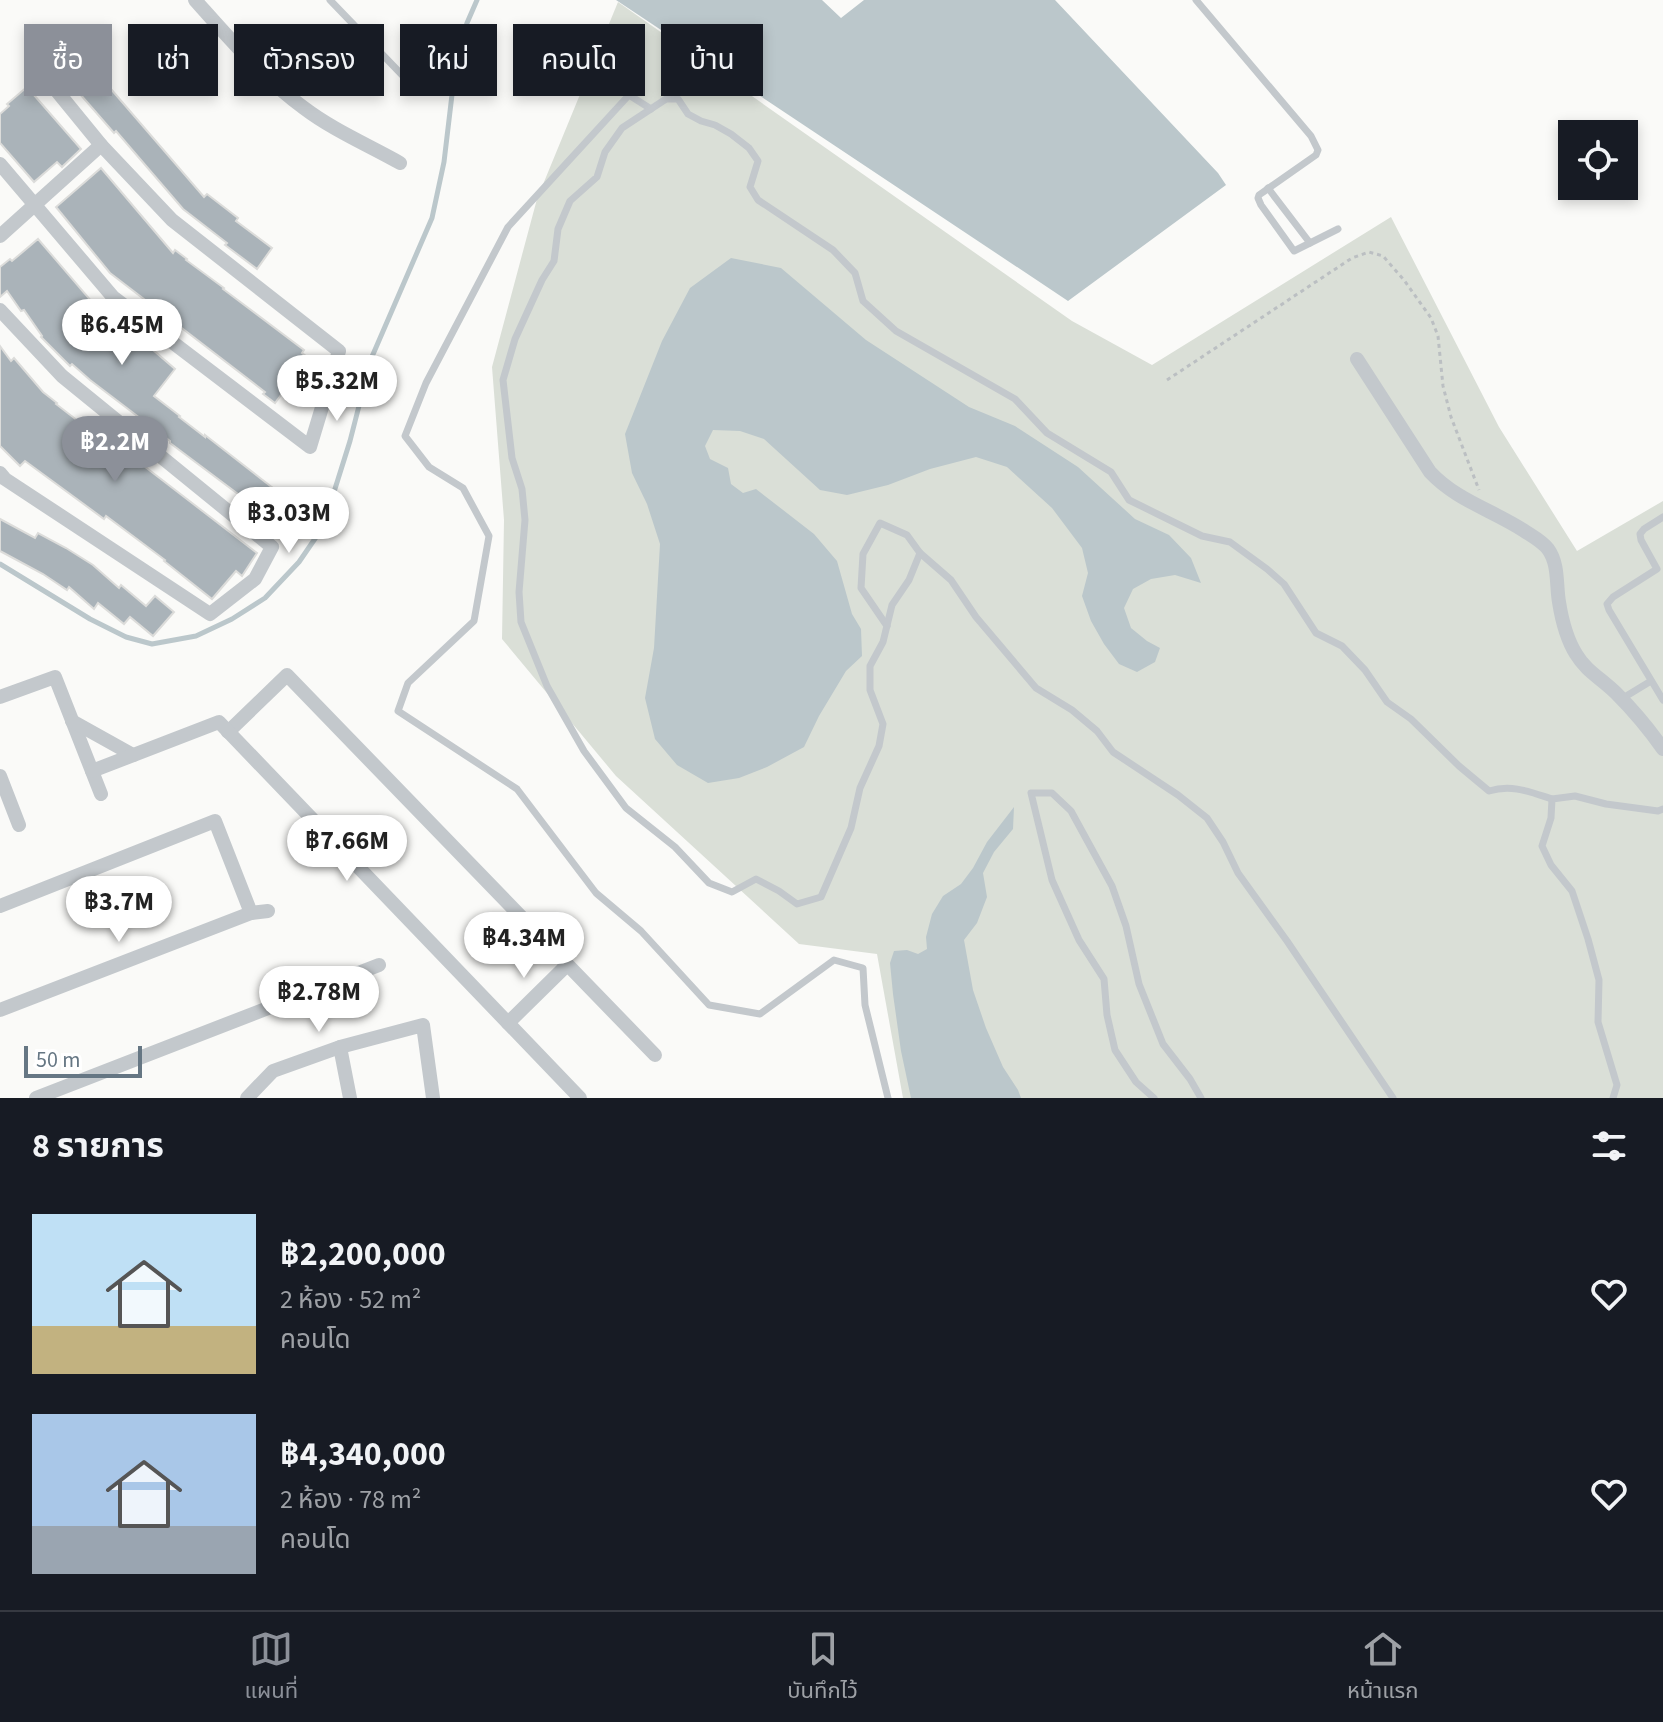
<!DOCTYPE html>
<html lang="th">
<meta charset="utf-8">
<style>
:root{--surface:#171b24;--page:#242831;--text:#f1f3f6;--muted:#9ea1a6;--line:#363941;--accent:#8c9099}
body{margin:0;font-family:"Source Sans 3","Noto Sans Thai",sans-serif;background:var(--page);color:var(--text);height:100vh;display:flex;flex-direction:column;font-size:30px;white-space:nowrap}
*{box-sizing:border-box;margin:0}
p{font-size:26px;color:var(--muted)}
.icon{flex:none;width:44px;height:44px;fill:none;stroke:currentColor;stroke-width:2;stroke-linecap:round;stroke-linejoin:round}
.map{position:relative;height:1098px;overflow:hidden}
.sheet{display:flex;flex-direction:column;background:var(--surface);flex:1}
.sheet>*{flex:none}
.banner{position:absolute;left:24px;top:24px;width:800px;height:72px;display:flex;gap:16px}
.fabs{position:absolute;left:1558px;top:120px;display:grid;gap:16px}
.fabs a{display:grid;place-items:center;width:80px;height:80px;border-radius:0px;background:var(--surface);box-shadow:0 4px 12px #0003;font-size:40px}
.scale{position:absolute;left:24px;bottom:20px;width:118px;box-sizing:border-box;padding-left:8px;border:4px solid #657683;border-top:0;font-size:22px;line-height:28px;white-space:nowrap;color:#657683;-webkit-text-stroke:6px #fff;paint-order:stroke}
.price{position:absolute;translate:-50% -68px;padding:0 18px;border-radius:28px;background:#fff;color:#222;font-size:26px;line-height:52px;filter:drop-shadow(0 2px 4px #0008)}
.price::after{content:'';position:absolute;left:50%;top:48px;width:24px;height:18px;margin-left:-12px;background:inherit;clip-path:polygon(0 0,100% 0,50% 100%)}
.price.on{background:var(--accent);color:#fff}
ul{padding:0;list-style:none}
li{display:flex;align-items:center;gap:24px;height:200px;padding:0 32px}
li span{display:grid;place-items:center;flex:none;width:224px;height:160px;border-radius:0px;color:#555}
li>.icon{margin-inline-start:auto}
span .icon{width:96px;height:96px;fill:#fffc;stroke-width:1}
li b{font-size:34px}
h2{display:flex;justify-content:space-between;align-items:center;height:96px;padding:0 32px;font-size:34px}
.pill{padding:0 28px;border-radius:0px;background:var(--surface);box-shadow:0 4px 12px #0003;font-size:28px;line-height:72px}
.pill.on{background:var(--accent);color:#fff}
.dock{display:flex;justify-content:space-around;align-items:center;height:112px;border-top:2px solid var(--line);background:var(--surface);font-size:22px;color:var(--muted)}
.dock a{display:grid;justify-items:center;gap:4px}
.dock .on{color:var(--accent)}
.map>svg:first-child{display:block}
.green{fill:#dadfd7}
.water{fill:#bbc7cb}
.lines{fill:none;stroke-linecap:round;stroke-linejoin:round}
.stream{stroke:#bbc7cb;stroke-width:5}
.building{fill:#aab3b9;stroke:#dcdcda;stroke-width:2}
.path{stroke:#bbbfc2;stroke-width:3;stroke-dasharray:4 4;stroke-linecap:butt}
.service{stroke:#c3c8cc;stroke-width:7}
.minor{stroke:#c3c8cc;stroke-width:14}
</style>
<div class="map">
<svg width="1663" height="1098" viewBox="0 0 1663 1098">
<rect width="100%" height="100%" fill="#fafaf8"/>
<polygon class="green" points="618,2 1072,321 1152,365 1391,217 1499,427 1577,551 1663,501 1663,1098 903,1098 877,954 799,944 616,776 502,639 504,520 492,367 537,199"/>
<g class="water">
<polygon points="616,0 822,0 841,18 864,0 1055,0 1218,173 1226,185 1068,301"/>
<polygon points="731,258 781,268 866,340 969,407 1015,426 1078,467 1135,519 1169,535 1191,558 1201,583 1175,575 1151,579 1133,589 1124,608 1131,628 1147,641 1160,648 1155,662 1137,672 1119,664 1104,644 1091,621 1082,596 1088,573 1082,548 1052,508 1007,467 976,457 930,469 888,485 847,495 820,490 764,439 740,431 713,430 705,446 710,459 728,468 731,484 743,493 756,489 814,534 837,561 852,614 861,629 862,656 846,671 819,716 804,747 767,767 739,778 708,783 677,765 655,739 645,698 654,648 660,544 647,504 632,473 625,434 662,341 690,288"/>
<polygon points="1014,807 1013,829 994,852 983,873 987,897 977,923 964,940 973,990 986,1028 1003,1067 1018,1090 1021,1098 911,1098 901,1051 893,994 890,963 894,951 907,950 918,954 927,949 926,937 932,914 943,896 961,884 973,868 987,842"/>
</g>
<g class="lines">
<polyline class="stream" points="0,564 90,619 126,637 152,644 196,636 232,619 265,598 299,562 323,527 350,441 371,359 432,218 444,162 456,61 467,23 477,0"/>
</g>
<g class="building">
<polygon points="79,52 204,197 207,194 238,218 236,221 272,248 257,269 225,245 227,243 183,209 116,131 114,133 59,70"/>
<polygon points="27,87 81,149 62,167 57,162 34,182 0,143 0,114 9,106 7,104"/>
<polygon points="101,168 173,253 175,250 187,259 186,260 224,288 223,289 304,350 302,353 323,369 309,390 293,379 275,403 263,394 265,392 110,273 56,207"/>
<polygon points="38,239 104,316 108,311 175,369 154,396 180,416 179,417 205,437 205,435 296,506 279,528 261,514 262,512 170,443 170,441 90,380 72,364 70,366 41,337 42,336 24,310 21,311 7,291 0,297 0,267 10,259 12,261"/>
<polygon points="0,346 11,361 14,358 43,392 57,403 56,404 78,421 80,419 117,448 118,446 257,553 242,576 236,571 212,599 164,561 165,560 106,516 104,519 25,461 20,466 0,446"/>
<polygon points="0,519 35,538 38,533 66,548 93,565 119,588 121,585 146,606 155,596 174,612 153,636 130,617 124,624 98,603 94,609 69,587 67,590 43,574 0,551"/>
</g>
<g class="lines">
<polyline class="path" points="1167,380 1352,258 1369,252 1383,256 1404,280 1431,318 1438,336 1443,386 1451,417 1479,490"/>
<g class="service">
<polyline points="330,0 405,78"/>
<polyline points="1196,0 1311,136 1318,150 1316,155 1259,195 1258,198 1261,205 1294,251 1338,229"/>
<polyline points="651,109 629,95 508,227 426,383 405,436 429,467 463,488 489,536 474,621 408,683 398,711 517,789 596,893 641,931 709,1005 760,1014 834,960 863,968 865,1005 888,1098"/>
<polyline points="1268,188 1310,243"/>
<polyline points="1663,517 1644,529 1640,534 1641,540 1657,569 1613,597 1607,604 1609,610 1663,700"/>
<polyline points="887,626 861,588 863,554 880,523 907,535 920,553"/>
<polyline points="1623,698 1651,681"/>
<polyline points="1154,1098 1136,1082 1115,1050 1107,1015 1104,979 1079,940 1052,880 1031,793 1052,793 1071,811 1112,886 1126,926 1139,984 1163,1044 1190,1079 1201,1098"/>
<path d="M1393,1098l-106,-157 -49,-68 -15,-31 -16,-24 -29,-23 -65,-43 -16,-21 -25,-21 -36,-22 -60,-71 -25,-37 -31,-27 -11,27 -17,25 -9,37 -13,24v24l13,34 -4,22 -19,42 -9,40 -30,69 -24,7 -18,-13 -23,-12 -24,13 -23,-9 -34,-36 -49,-39 -42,-57 -37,-65 -26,-64 -2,-30 6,-72 -3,-31 -10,-31 -9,-78 12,-41 27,-59 12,-19 4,-32 12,-28 27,-24 8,-25 17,-24 44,-29h12l10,15 13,7 14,4 16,9 18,14 9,13 -8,26 8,13 75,50 22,23 8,28 33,30 119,68 32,34 64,39 18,28 73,36 28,6 37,27 17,15 32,49 26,13 23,24 22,32 24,17 48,47 30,25c23,-7 41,1 63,8"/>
<polyline points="1613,1098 1617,1085 1598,1022 1599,980 1588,939 1572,891 1551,865 1542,846 1551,818 1552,799 1575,796 1606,804 1658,811 1663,809"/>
</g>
<g class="minor">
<path d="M195,0c34,38 68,78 109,108 29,22 64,37 96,55"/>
<polyline points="0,164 113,297 310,447 339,351 172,220 101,145 43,74"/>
<polyline points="0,236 101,145"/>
<polyline points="0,310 62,376 272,547 255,579 210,614 5,479 0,473"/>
<path d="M1357,359l73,113c26,28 62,38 93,58 9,6 19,11 25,19 11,15 8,36 11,53 3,19 7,36 17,52 10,17 26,25 40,39 17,17 33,36 47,56"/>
<polyline points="0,697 55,677 101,794"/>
<polyline points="72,721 133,755"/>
<polyline points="228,732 287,675 655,1055"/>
<polyline points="92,771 219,722 580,1098"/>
<polyline points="0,776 19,825"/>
<polyline points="0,906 215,821 251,913"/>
<polyline points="0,1010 251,913 268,911"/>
<polyline points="508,1023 567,965"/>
<polyline points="340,1047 423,1025 433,1098"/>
<polyline points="36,1098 379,965"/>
<polyline points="247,1098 273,1071 340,1047 350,1098"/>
</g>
</g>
</svg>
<div class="fabs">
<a><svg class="icon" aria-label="locate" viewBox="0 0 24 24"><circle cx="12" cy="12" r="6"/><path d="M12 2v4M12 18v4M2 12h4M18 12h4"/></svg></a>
</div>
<div class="scale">50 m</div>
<b class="price" style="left:122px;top:367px">฿6.45M</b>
<b class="price" style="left:337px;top:423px">฿5.32M</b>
<b class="price on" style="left:115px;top:484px">฿2.2M</b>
<b class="price" style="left:289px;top:555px">฿3.03M</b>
<b class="price" style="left:347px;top:883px">฿7.66M</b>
<b class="price" style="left:119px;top:944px">฿3.7M</b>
<b class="price" style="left:524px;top:980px">฿4.34M</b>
<b class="price" style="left:319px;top:1034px">฿2.78M</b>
<div class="banner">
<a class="pill on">ซื้อ</a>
<a class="pill">เช่า</a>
<a class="pill">ตัวกรอง</a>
<a class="pill">ใหม่</a>
<a class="pill">คอนโด</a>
<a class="pill">บ้าน</a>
</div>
</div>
<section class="sheet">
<h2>8 รายการ<svg class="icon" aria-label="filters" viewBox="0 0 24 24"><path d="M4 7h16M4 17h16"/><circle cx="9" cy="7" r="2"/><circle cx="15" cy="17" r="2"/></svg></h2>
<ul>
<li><span style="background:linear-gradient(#bfe0f5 70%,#c2b280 0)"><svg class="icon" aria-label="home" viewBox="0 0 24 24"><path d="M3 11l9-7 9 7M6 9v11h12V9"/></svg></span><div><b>฿2,200,000</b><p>2 ห้อง · 52 m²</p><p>คอนโด</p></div><svg class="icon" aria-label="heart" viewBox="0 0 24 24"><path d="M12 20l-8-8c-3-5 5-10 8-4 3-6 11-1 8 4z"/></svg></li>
<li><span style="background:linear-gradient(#a9c7e8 70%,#9aa5b1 0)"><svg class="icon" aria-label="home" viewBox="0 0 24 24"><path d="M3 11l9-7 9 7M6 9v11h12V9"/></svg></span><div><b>฿4,340,000</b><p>2 ห้อง · 78 m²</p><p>คอนโด</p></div><svg class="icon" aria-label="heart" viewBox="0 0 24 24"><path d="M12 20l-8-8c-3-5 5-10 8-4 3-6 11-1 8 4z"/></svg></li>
</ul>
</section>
<nav class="dock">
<a class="on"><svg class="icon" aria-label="map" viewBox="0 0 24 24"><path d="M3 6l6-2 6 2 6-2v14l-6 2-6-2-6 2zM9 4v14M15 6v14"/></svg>แผนที่</a>
<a><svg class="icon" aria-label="saved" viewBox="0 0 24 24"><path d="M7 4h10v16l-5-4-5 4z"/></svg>บันทึกไว้</a>
<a><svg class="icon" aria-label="home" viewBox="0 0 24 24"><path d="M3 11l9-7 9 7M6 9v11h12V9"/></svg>หน้าแรก</a>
</nav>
